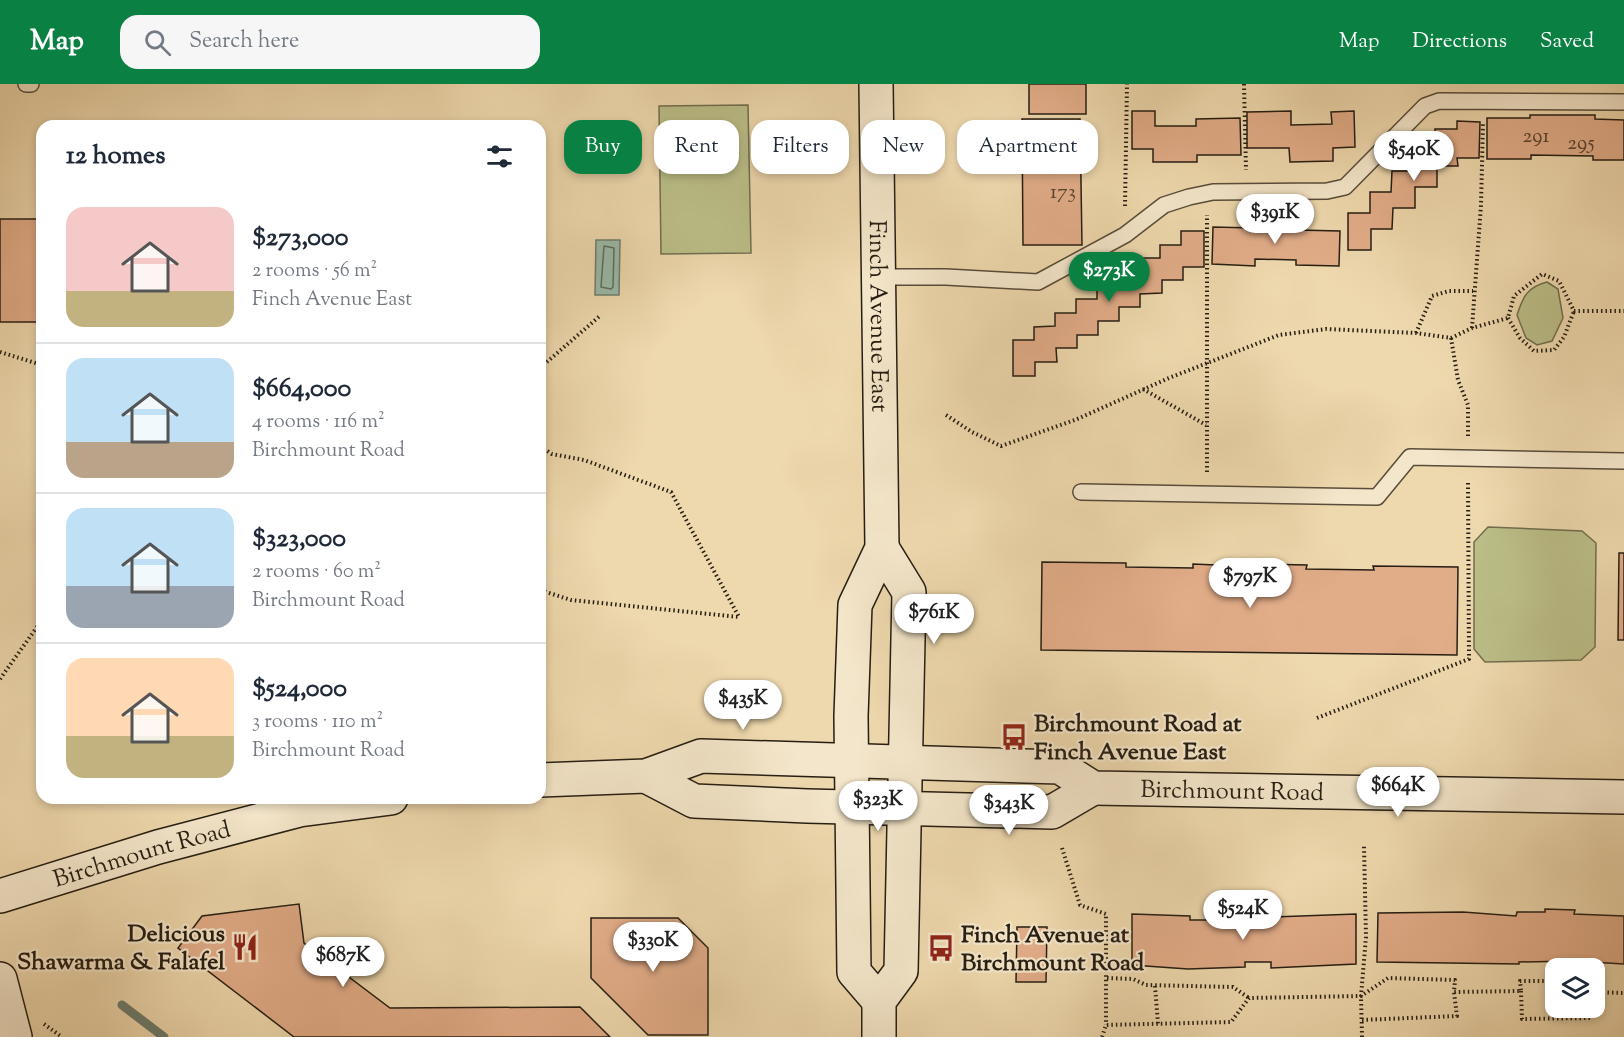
<!DOCTYPE html>
<meta charset="utf-8">
<style>
:root{--surface:#fff;--page:#f6f6f7;--text:#1f2937;--muted:#747a83;--line:#e0e1e3;--accent:#0b8043}
body{margin:0;font-family:"Sorts Mill Goudy",serif;background:var(--page);color:var(--text);height:100vh;display:flex;flex-direction:column;font-size:22px;white-space:nowrap}
*{box-sizing:border-box;margin:0}
p{font-size:20px;color:var(--muted)}
.icon{flex:none;width:33px;height:33px;fill:none;stroke:currentColor;stroke-width:2;stroke-linecap:round;stroke-linejoin:round}
.map{position:relative;flex:1;overflow:hidden}
.side{position:absolute;left:36px;top:36px;width:510px;height:684px;display:flex;flex-direction:column;background:var(--surface);border-radius:18px;box-shadow:0 3px 9px #0003}
.side>*{flex:none}
.top-card{position:absolute;left:564px;top:36px;width:570px;height:54px;display:flex;gap:12px}
.buttons{position:absolute;left:1545px;top:874px;display:grid;gap:12px}
.buttons a{display:grid;place-items:center;width:60px;height:60px;border-radius:12px;background:var(--surface);box-shadow:0 3px 9px #0003;font-size:30px}
.price{position:absolute;translate:-50% -51px;padding:0 14px;border-radius:21px;background:#fff;color:#222;font-size:20px;line-height:39px;filter:drop-shadow(0 2px 3px #0008)}
.price::after{content:'';position:absolute;left:50%;top:36px;width:18px;height:14px;margin-left:-9px;background:inherit;clip-path:polygon(0 0,100% 0,50% 100%)}
.price.active{background:var(--accent);color:#fff}
ul{padding:0;list-style:none}
li{display:flex;align-items:center;gap:18px;height:150px;padding:0 30px}
li+li{border-top:2px solid var(--line)}
li span{display:grid;place-items:center;flex:none;width:168px;height:120px;border-radius:18px;color:#555}
li>.icon{margin-inline-start:auto}
span .icon{width:72px;height:72px;fill:#fffc;stroke-width:1}
li b{font-size:26px}
h2{display:flex;justify-content:space-between;align-items:center;height:72px;padding:0 30px;font-size:26px}
.chip{padding:0 21px;border-radius:18px;background:var(--surface);box-shadow:0 3px 9px #0003;font-size:21px;line-height:54px}
.chip.active{background:var(--accent);color:#fff}
header{display:flex;align-items:center;gap:36px;box-sizing:border-box;height:84px;padding:0 30px;background:var(--accent);color:#fff}
header strong{font-size:28px}
nav{display:flex;gap:33px;margin-inline-start:auto;font-size:21px}
.search{width:420px;height:54px;background:var(--page);display:flex;align-items:center;gap:15px;box-sizing:border-box;padding:0 21px;border-radius:18px;color:var(--muted);font-size:22px}
.map>svg:first-child{display:block}
.green{fill:#bbbe88;stroke:#706e4e;stroke-width:1.5}
.water{fill:#99baa9;stroke:#6b7c6d;stroke-width:1.5}
.lines{fill:none;stroke-linecap:round;stroke-linejoin:round}
.shore{stroke:#606c5e;stroke-width:1.5}
.stream{stroke:#6b7c6d;stroke-width:9}
.building{fill:#e1ac88;stroke:#261e13;stroke-width:1.5}
.lane-casing{stroke:#584c3a;stroke-width:18}
.secondary-casing{stroke:#261e13;stroke-width:36}
.path{stroke:#261e13;stroke-width:4;stroke-dasharray:1.5 3;stroke-linecap:butt}
.lane{stroke:#f4e6ca;stroke-width:15}
.secondary{stroke:#f4e6ca;stroke-width:33}
.labels{text-anchor:middle;stroke-width:4.5;stroke-linejoin:round;paint-order:stroke}
.number-label{font-size:21px;fill:#554230}
.street-label{font-size:24px;fill:#261e13;stroke:#f4e6ca}
.poi-label{font-size:24px;font-weight:bold;fill:#261e13;stroke:#f4e6ca;text-anchor:start}
</style>
<header>
<strong>Map</strong>
<div class="search"><svg class="icon" aria-label="search" viewBox="0 0 24 24"><circle cx="10" cy="10" r="6"/><path d="M15 15l6 6"/></svg>Search here</div>
<nav><a>Map</a><a>Directions</a><a>Saved</a></nav>
</header>
<div class="map">
<svg width="1624" height="953" viewBox="0 0 1624 953">
<rect width="100%" height="100%" fill="#eed8ad"/>
<filter id="stains"><feTurbulence type="fractalNoise" baseFrequency=".00333" numOctaves="4"/><feColorMatrix values="0 0 0 0 .2 0 0 0 0 .09 0 0 0 0 .02 0 0 0 .5 -.17"/></filter>
<radialGradient id="worn" r=".72"><stop offset=".6" stop-color="#630" stop-opacity="0"/><stop offset="1" stop-color="#630" stop-opacity=".3"/></radialGradient>
<g class="green">
<polygon points="748,21 751,169 661,170 659,22"/>
<path d="M1547,198l11,7 5,29 -11,23 -15,4 -11,-7 -9,-23c6,-18 10,-28 30,-33z"/>
<polygon points="1488,443 1582,447 1596,459 1595,563 1581,576 1485,578 1474,565 1474,458"/>
</g>
<polygon class="water" points="596,156 620,156 619,211 595,211"/>
<g class="lines">
<polygon class="shore" points="604,162 614,164 613,203 611,205 601,203"/>
<polyline class="stream" points="122,921 164,953"/>
</g>
<g class="building">
<rect x="1029" y="0" width="57" height="30"/>
<polygon points="1132,27 1155,27 1155,42 1196,42 1196,35 1240,34 1241,71 1197,71 1197,78 1153,78 1153,65 1132,65"/>
<polygon points="1291,27 1291,41 1332,40 1331,28 1354,27 1355,63 1333,64 1333,77 1290,78 1289,64 1247,64 1247,28"/>
<polygon points="1530,31 1595,31 1595,35 1624,36 1624,76 1593,76 1593,72 1531,71 1531,75 1487,75 1487,34 1530,34"/>
<polygon points="1022,35 1080,35 1082,161 1023,161"/>
<polygon points="1457,37 1480,38 1479,74 1457,74 1458,82 1437,82 1437,103 1415,103 1415,124 1393,124 1392,145 1371,145 1371,166 1348,166 1348,129 1370,129 1370,108 1391,108 1392,87 1413,87 1414,66 1435,66 1435,45 1457,45"/>
<rect x="0" y="135" width="42" height="103"/>
<polygon points="1256,139 1298,141 1298,146 1340,147 1339,182 1296,181 1296,176 1255,175 1255,182 1212,180 1213,143 1255,144"/>
<polygon points="1181,147 1204,147 1204,183 1183,183 1183,196 1162,196 1162,209 1140,210 1140,223 1119,223 1119,237 1098,237 1098,251 1077,251 1077,264 1056,264 1057,278 1035,278 1035,292 1013,292 1013,256 1034,256 1034,243 1055,242 1055,229 1076,229 1076,215 1097,215 1097,201 1118,201 1117,188 1140,187 1139,174 1160,174 1160,161 1181,161"/>
<polygon points="1619,469 1624,469 1624,556 1618,556"/>
<polygon points="1042,478 1126,479 1126,483 1193,484 1193,480 1263,483 1263,480 1307,481 1306,485 1374,486 1373,482 1458,483 1457,571 1041,566"/>
<polygon points="299,820 304,859 390,924 580,923 610,953 294,953 178,864 202,832"/>
<polygon points="1545,825 1575,826 1574,830 1624,832 1624,880 1573,877 1519,878 1519,880 1377,878 1378,829 1463,828 1516,832 1517,828 1545,828"/>
<polygon points="1132,830 1190,832 1190,836 1215,836 1215,832 1243,830 1272,830 1273,833 1356,830 1356,880 1271,884 1271,878 1245,878 1245,883 1188,885 1132,881"/>
<polygon points="591,834 678,834 708,864 708,951 648,951 591,894"/>
<polygon points="1017,843 1047,843 1046,898 1016,898"/>
</g>
<g class="lines">
<defs>
<g id="lane">
<polyline points="26,0 31,0"/>
<polyline points="880,193 946,193 1038,198 1125,151 1164,121 1189,113 1213,108 1327,107 1345,103 1425,22 1439,17 1624,18"/>
<polyline points="1081,408 1377,413 1410,373 1624,377"/>
</g>
<g id="secondary">
<path id="s1" d="M876,0l6,464 -27,57 -4,111 3,256 25,29"/>
<polyline points="646,692 694,717 807,722 1052,728 1093,704"/>
<path id="s2" d="M540,696l106,-4 55,-20 359,11 33,21 531,9"/>
<path id="s3" d="M0,812l158,-49 141,-37 92,-12"/>
<polyline points="0,895 15,953"/>
<polyline points="879,953 879,917 901,887 909,508 882,464"/>
</g>
</defs>
<use href="#lane" class="lane-casing"/>
<use href="#secondary" class="secondary-casing"/>
<g class="path">
<polyline points="1244,0 1246,86"/>
<polyline points="1125,122 1127,0"/>
<polyline points="1508,234 1520,254 1534,267 1554,266 1564,253 1574,227"/>
<polyline points="1472,244 1481,121 1483,39"/>
<polyline points="1416,249 1432,212 1449,207 1473,207"/>
<polyline points="1451,254 1458,296 1468,321 1468,353"/>
<polyline points="0,268 42,281"/>
<polyline points="540,284 601,231"/>
<polyline points="1143,305 1206,341"/>
<polyline points="946,331 972,348 1001,362 1075,336 1169,294 1279,251 1326,245 1416,249 1451,254 1472,244 1508,234 1514,212 1542,190 1559,197 1574,227 1624,227"/>
<polyline points="540,362 552,370 584,376 671,408 739,533 571,516 540,506"/>
<polyline points="1207,388 1207,131"/>
<polyline points="0,595 42,536"/>
<polyline points="1317,634 1469,575 1468,397"/>
<polyline points="1062,764 1080,821 1106,830 1106,941"/>
<polyline points="1107,894 1133,895 1146,901 1233,903 1249,914"/>
<polyline points="1155,902 1158,940"/>
<polyline points="1521,907 1522,935 1590,934 1591,924"/>
<polyline points="1594,908 1624,909"/>
<polyline points="1362,936 1457,932 1454,908"/>
<polyline points="44,940 62,953"/>
<polyline points="1102,953 1106,941 1231,938 1249,914 1361,912 1388,894 1455,896 1454,908 1521,907 1520,897 1556,897"/>
<polyline points="1362,953 1361,912 1366,853 1364,762"/>
</g>
<use href="#lane" class="lane"/>
<use href="#secondary" class="secondary"/>
</g>
<defs>
<symbol id="bus-bare" viewBox="-9 -9 18 18"><path d="M-5-6H5V4H4V6H2V4H-2V6H-4V4H-5ZM-3.5-4V0h7V-4ZM-3.5 1.2v1.5H-2V1.2ZM2 1.2v1.5H3.5V1.2Z" fill="#8f2418" stroke="#f4e6ca" stroke-width="2.5" paint-order="stroke"/></symbol>
<symbol id="restaurant-bare" viewBox="-9 -9 18 18"><path d="M-5-6h1v4h1v-4h1v4h1v-4h1v5L-1.5 .5V6h-2V.5L-5-1ZM5-6V6H3V1.5H1.5Q1.5-4 5-6Z" fill="#8f2418" stroke="#f4e6ca" stroke-width="2.5" paint-order="stroke"/></symbol>
</defs>
<g fill-rule="evenodd">
<use href="#bus-bare" x="995" y="634" width="38" height="38"/>
<use href="#restaurant-bare" x="226" y="844" width="38" height="38"/>
<use href="#bus-bare" x="922" y="845" width="38" height="38"/>
</g>
<g class="labels">
<g class="number-label">
<text x="1536" y="58">291</text>
<text x="1581" y="65">295</text>
<text x="1063" y="114">173</text>
</g>
<g class="street-label">
<text dy="8" stroke="none"><textPath href="#s1" startOffset="232">Finch Avenue East</textPath></text>
<text dy="8" stroke="none"><textPath href="#s2" startOffset="702">Birchmount Road</textPath></text>
<text dy="8" stroke="none"><textPath href="#s3" startOffset="148">Birchmount Road</textPath></text>
</g>
<g class="poi-label">
<text x="1034" y="647">Birchmount Road at<tspan x="1034" dy="28">Finch Avenue East</tspan></text>
<text x="225" y="857" text-anchor="end">Delicious<tspan x="225" dy="28">Shawarma &amp; Falafel</tspan></text>
<text x="961" y="858">Finch Avenue at<tspan x="961" dy="28">Birchmount Road</tspan></text>
</g>
</g>
<rect width="100%" height="100%" filter="url(#stains)"/>
<rect width="100%" height="100%" fill="url(#worn)"/>
</svg>
<div class="buttons">
<a><svg class="icon" aria-label="layers" viewBox="0 0 24 24"><path d="M12 4l9 5-9 5-9-5zM3 14l9 5 9-5"/></svg></a>
</div>
<b class="price" style="left:1414px;top:98px">$540K</b>
<b class="price" style="left:1275px;top:161px">$391K</b>
<b class="price active" style="left:1109px;top:219px">$273K</b>
<b class="price" style="left:1250px;top:525px">$797K</b>
<b class="price" style="left:934px;top:561px">$761K</b>
<b class="price" style="left:743px;top:647px">$435K</b>
<b class="price" style="left:1398px;top:734px">$664K</b>
<b class="price" style="left:878px;top:748px">$323K</b>
<b class="price" style="left:1009px;top:752px">$343K</b>
<b class="price" style="left:1243px;top:857px">$524K</b>
<b class="price" style="left:653px;top:889px">$330K</b>
<b class="price" style="left:343px;top:904px">$687K</b>
<div class="top-card">
<a class="chip active">Buy</a>
<a class="chip">Rent</a>
<a class="chip">Filters</a>
<a class="chip">New</a>
<a class="chip">Apartment</a>
</div>
<section class="side">
<h2>12 homes<svg class="icon" aria-label="filters" viewBox="0 0 24 24"><path d="M4 7h16M4 17h16"/><circle cx="9" cy="7" r="2"/><circle cx="15" cy="17" r="2"/></svg></h2>
<ul>
<li><span style="background:linear-gradient(#f6c9c9 70%,#c2b280 0)"><svg class="icon" aria-label="home" viewBox="0 0 24 24"><path d="M3 11l9-7 9 7M6 9v11h12V9"/></svg></span><div><b>$273,000</b><p>2 rooms · 56 m²</p><p>Finch Avenue East</p></div></li>
<li><span style="background:linear-gradient(#bfe0f5 70%,#b9a48a 0)"><svg class="icon" aria-label="home" viewBox="0 0 24 24"><path d="M3 11l9-7 9 7M6 9v11h12V9"/></svg></span><div><b>$664,000</b><p>4 rooms · 116 m²</p><p>Birchmount Road</p></div></li>
<li><span style="background:linear-gradient(#bfe0f5 65%,#9aa5b1 0)"><svg class="icon" aria-label="home" viewBox="0 0 24 24"><path d="M3 11l9-7 9 7M6 9v11h12V9"/></svg></span><div><b>$323,000</b><p>2 rooms · 60 m²</p><p>Birchmount Road</p></div></li>
<li><span style="background:linear-gradient(#ffd9b3 65%,#c2b280 0)"><svg class="icon" aria-label="home" viewBox="0 0 24 24"><path d="M3 11l9-7 9 7M6 9v11h12V9"/></svg></span><div><b>$524,000</b><p>3 rooms · 110 m²</p><p>Birchmount Road</p></div></li>
</ul>
</section>
</div>
